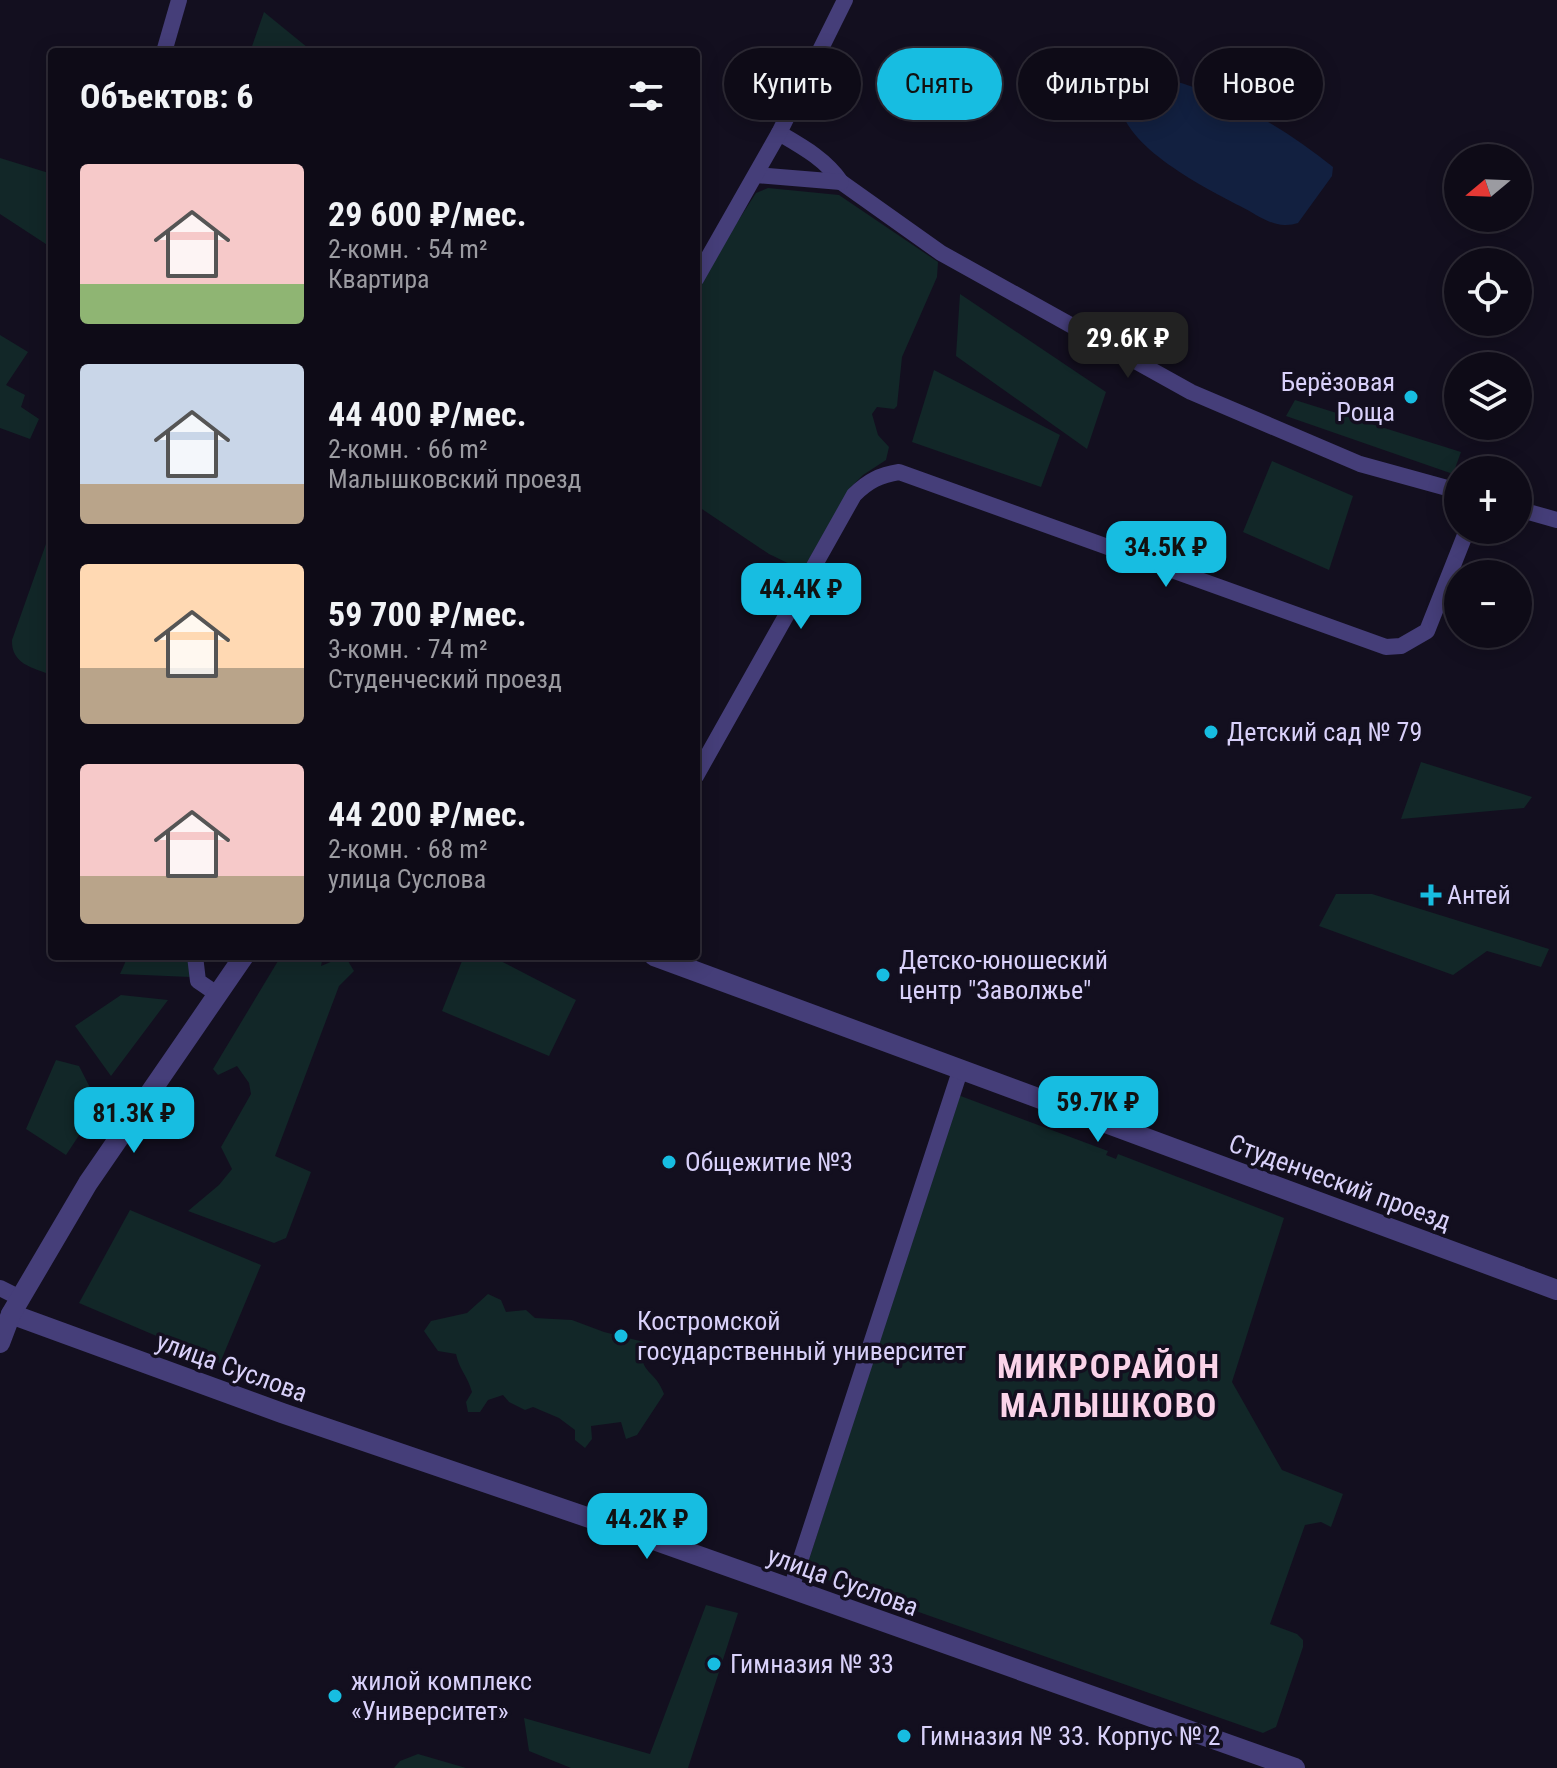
<!DOCTYPE html>
<html lang="ru">
<meta charset="utf-8">
<style>
:root{--surface:#0e0b17;--page:#171420;--text:#f1f3f6;--muted:#9b9ba1;--line:#2e2b36;--accent:#17bde1}
body{margin:0;font-family:"Roboto Condensed",sans-serif;background:var(--page);color:var(--text);height:100vh;display:flex;flex-direction:column;font-size:30px;white-space:nowrap}
*{box-sizing:border-box;margin:0}
p{font-size:26px;color:var(--muted)}
.icon{flex:none;width:44px;height:44px;fill:none;stroke:currentColor;stroke-width:2;stroke-linecap:round;stroke-linejoin:round}
.map{position:relative;flex:1;overflow:hidden}
.side{position:absolute;left:48px;top:48px;width:652px;height:912px;display:flex;flex-direction:column;background:var(--surface);border-radius:8px;box-shadow:0 4px 20px #0003,0 0 0 2px var(--line)}
.side>*{flex:none}
.banner{position:absolute;left:724px;top:48px;width:712px;height:72px;display:flex;gap:16px}
.needle{width:52px;rotate:251deg}
.controls{position:absolute;left:1444px;top:144px;display:grid;gap:16px}
.controls a{display:grid;place-items:center;width:88px;height:88px;border-radius:50%;background:var(--surface);box-shadow:0 4px 20px #0003,0 0 0 2px var(--line);font-size:40px}
.price{position:absolute;translate:-50% -68px;padding:0 18px;border-radius:16px;background:var(--accent);color:#111;font-size:26px;line-height:52px;filter:drop-shadow(0 2px 4px #0008)}
.price::after{content:'';position:absolute;left:50%;top:48px;width:24px;height:18px;margin-left:-12px;background:inherit;clip-path:polygon(0 0,100% 0,50% 100%)}
.price.active{background:#222;color:#fff}
ul{padding:0;list-style:none}
li{display:flex;align-items:center;gap:24px;height:200px;padding:0 32px}
li span{display:grid;place-items:center;flex:none;width:224px;height:160px;border-radius:8px;color:#555}
li>.icon{margin-inline-start:auto}
span .icon{width:96px;height:96px;fill:#fffc;stroke-width:1}
li b{font-size:34px}
h2{display:flex;justify-content:space-between;align-items:center;height:96px;padding:0 32px;font-size:34px}
.tag{padding:0 28px;border-radius:36px;background:var(--surface);box-shadow:0 4px 20px #0003,0 0 0 2px var(--line);font-size:28px;line-height:72px}
.tag.active{background:var(--accent);color:#111}
.map>svg:first-child{display:block}
.green{fill:#122728}
.water{fill:#122040}
.lines{fill:none;stroke-linecap:round;stroke-linejoin:round}
.minor{stroke:#453e79;stroke-width:16}
.tertiary{stroke:#453e79;stroke-width:20}
.poi-dot{fill:#17bde1;stroke:#130f1f;stroke-width:3}
.labels{text-anchor:middle;stroke-width:7;stroke-linejoin:round;paint-order:stroke}
.poi-label{font-size:26px;fill:#d9d1fa;stroke:#130f1f;text-anchor:start}
.street-label{font-size:26px;fill:#d9d1fa;stroke:#130f1f}
.district-label{font-size:34px;font-weight:bold;letter-spacing:2px;fill:#fad3e9;stroke:#130f1f}
</style>
<div class="map">
<svg width="1557" height="1768" viewBox="0 0 1557 1768">
<rect width="100%" height="100%" fill="#130f1f"/>
<g class="green">
<polygon points="264,12 313,52 250,52"/>
<polygon points="0,158 52,174 52,248 0,214"/>
<polygon points="768,188 839,195 938,262 937,277 902,357 897,406 894,409 877,407 872,414 878,435 889,447 886,460 863,475 850,488 805,566 800,569 769,554 696,505 696,293 723,244 756,193"/>
<polygon points="960,294 1106,392 1087,449 956,356"/>
<polygon points="0,335 28,352 6,385 25,395 21,407 39,419 30,439 0,428"/>
<polygon points="934,370 1060,435 1041,487 912,442"/>
<polygon points="1295,400 1461,452 1453,474 1286,416"/>
<polygon points="1272,461 1353,496 1329,570 1243,532"/>
<path d="M52,527v148c-19,-7 -41,-11 -40,-35z"/>
<polygon points="1421,762 1532,797 1524,808 1401,819"/>
<polygon points="1336,894 1372,894 1549,949 1541,967 1487,951 1453,975 1319,926"/>
<polygon points="128,956 188,956 191,977 120,974"/>
<polygon points="281,956 323,956 321,966 345,956 354,971 339,986 275,1156 311,1172 286,1238 274,1243 188,1211 219,1185 232,1169 221,1147 251,1094 249,1083 237,1066 218,1075 213,1069"/>
<polygon points="464,956 491,956 576,1000 549,1056 442,1011"/>
<polygon points="121,995 168,1000 111,1076 75,1026"/>
<polygon points="56,1060 79,1066 99,1105 66,1155 26,1129"/>
<polygon points="958,1095 1108,1151 1106,1155 1116,1159 1118,1154 1284,1218 1232,1382 1282,1470 1343,1494 1331,1527 1321,1522 1305,1525 1270,1624 1297,1634 1303,1640 1303,1647 1276,1727 1263,1733 805,1572"/>
<polygon points="130,1210 261,1265 220,1363 79,1303"/>
<path d="M488,1294l13,6 5,12 20,-2 9,8 37,2 32,12 40,10c-8,32 11,26 20,52l-27,41 -11,4 -5,-17 -30,4 1,13 -7,9 -10,-8v-10l-16,-12 -26,-11 -8,3 -16,-8 -6,-7 -15,5 -8,12h-12l-2,-10 6,-10c-4,-15 -13,-23 -16,-38l-18,-3 -14,-20 7,-10 36,-8z"/>
<polygon points="706,1605 738,1613 688,1768 571,1768 529,1751 524,1718 650,1754"/>
<polygon points="418,1754 466,1768 394,1768 400,1761"/>
</g>
<path class="water" d="M1152,76c65,12 130,50 181,91l-1,9 -34,47c-4,1 -8,2 -12,2 -15,1 -32,-12 -46,-19 -33,-17 -133,-67 -118,-114 5,-15 16,-15 30,-16z"/>
<g class="lines">
<g class="minor">
<polyline points="164,52 179,0"/>
<path d="M779,133c24,14 46,26 62,49l100,71 250,139 169,72 98,27"/>
<polyline points="756,175 841,182"/>
<polyline points="696,279 779,133 845,0"/>
<polyline points="1518,509 1557,520"/>
<path d="M696,776l158,-281c14,-14 26,-20 45,-23l487,175 15,-1 26,-15 40,-101"/>
<polyline points="195,956 198,981 217,994"/>
<polyline points="0,1288 20,1298"/>
<polyline points="791,1589 961,1068"/>
</g>
<g class="tertiary">
<polyline points="654,956 1557,1290"/>
<polyline points="11,1314 282,1413 651,1539 1295,1768"/>
<polyline points="0,1343 11,1314 88,1183 244,956"/>
</g>
</g>
<g class="poi-dot">
<circle cx="1411" cy="397" r="8"/>
<circle cx="1211" cy="732" r="8"/>
<path d="M1427 883h8v8h8v8h-8v8h-8v-8h-8v-8h8z"/>
<circle cx="883" cy="975" r="8"/>
<circle cx="669" cy="1162" r="8"/>
<circle cx="621" cy="1336" r="8"/>
<circle cx="714" cy="1664" r="8"/>
<circle cx="335" cy="1696" r="8"/>
<circle cx="904" cy="1736" r="8"/>
</g>
<g class="labels">
<g class="poi-label">
<text x="1395" y="391" text-anchor="end">Берёзовая<tspan x="1395" dy="30">Роща</tspan></text>
<text x="1227" y="741">Детский сад № 79</text>
<text x="1447" y="904">Антей</text>
<text x="899" y="969">Детско-юношеский<tspan x="899" dy="30">центр "Заволжье"</tspan></text>
<text x="685" y="1171">Общежитие №3</text>
<text x="637" y="1330">Костромской<tspan x="637" dy="30">государственный университет</tspan></text>
<text x="730" y="1673">Гимназия № 33</text>
<text x="351" y="1690">жилой комплекс<tspan x="351" dy="30">«Университет»</tspan></text>
<text x="920" y="1745">Гимназия № 33. Корпус № 2</text>
</g>
<g class="street-label">
<text transform="translate(1340 1182) rotate(20)" y="9">Студенческий проезд</text>
<text transform="translate(232 1367) rotate(20)" y="9">улица Суслова</text>
<text transform="translate(843 1581) rotate(20)" y="9">улица Суслова</text>
</g>
<g class="district-label">
<text x="1109" y="1378">МИКРОРАЙОН<tspan x="1109" dy="39">МАЛЫШКОВО</tspan></text>
</g>
</g>
</svg>
<div class="controls">
<a><svg class="needle" viewBox="-14 -14 28 28"><path d="M0-13l5 13h-10z" fill="#e53935"/><path d="M0 13l5-13h-10z" fill="#9b9ba1"/></svg></a>
<a><svg class="icon" aria-label="locate" viewBox="0 0 24 24"><circle cx="12" cy="12" r="6"/><path d="M12 2v4M12 18v4M2 12h4M18 12h4"/></svg></a>
<a><svg class="icon" aria-label="layers" viewBox="0 0 24 24"><path d="M12 4l9 5-9 5-9-5zM3 14l9 5 9-5"/></svg></a>
<a>+</a>
<a>−</a>
</div>
<b class="price active" style="left:1128px;top:380px">29.6K ₽</b>
<b class="price" style="left:1166px;top:589px">34.5K ₽</b>
<b class="price" style="left:801px;top:631px">44.4K ₽</b>
<b class="price" style="left:1098px;top:1144px">59.7K ₽</b>
<b class="price" style="left:134px;top:1155px">81.3K ₽</b>
<b class="price" style="left:647px;top:1561px">44.2K ₽</b>
<div class="banner">
<a class="tag">Купить</a>
<a class="tag active">Снять</a>
<a class="tag">Фильтры</a>
<a class="tag">Новое</a>
</div>
<section class="side">
<h2>Объектов: 6<svg class="icon" aria-label="filters" viewBox="0 0 24 24"><path d="M4 7h16M4 17h16"/><circle cx="9" cy="7" r="2"/><circle cx="15" cy="17" r="2"/></svg></h2>
<ul>
<li><span style="background:linear-gradient(#f6c9c9 75%,#8fb573 0)"><svg class="icon" aria-label="home" viewBox="0 0 24 24"><path d="M3 11l9-7 9 7M6 9v11h12V9"/></svg></span><div><b>29 600 ₽/мес.</b><p>2-комн. · 54 m²</p><p>Квартира</p></div></li>
<li><span style="background:linear-gradient(#c9d6e8 75%,#b9a48a 0)"><svg class="icon" aria-label="home" viewBox="0 0 24 24"><path d="M3 11l9-7 9 7M6 9v11h12V9"/></svg></span><div><b>44 400 ₽/мес.</b><p>2-комн. · 66 m²</p><p>Малышковский проезд</p></div></li>
<li><span style="background:linear-gradient(#ffd9b3 65%,#b9a48a 0)"><svg class="icon" aria-label="home" viewBox="0 0 24 24"><path d="M3 11l9-7 9 7M6 9v11h12V9"/></svg></span><div><b>59 700 ₽/мес.</b><p>3-комн. · 74 m²</p><p>Студенческий проезд</p></div></li>
<li><span style="background:linear-gradient(#f6c9c9 70%,#b9a48a 0)"><svg class="icon" aria-label="home" viewBox="0 0 24 24"><path d="M3 11l9-7 9 7M6 9v11h12V9"/></svg></span><div><b>44 200 ₽/мес.</b><p>2-комн. · 68 m²</p><p>улица Суслова</p></div></li>
</ul>
</section>
</div>
